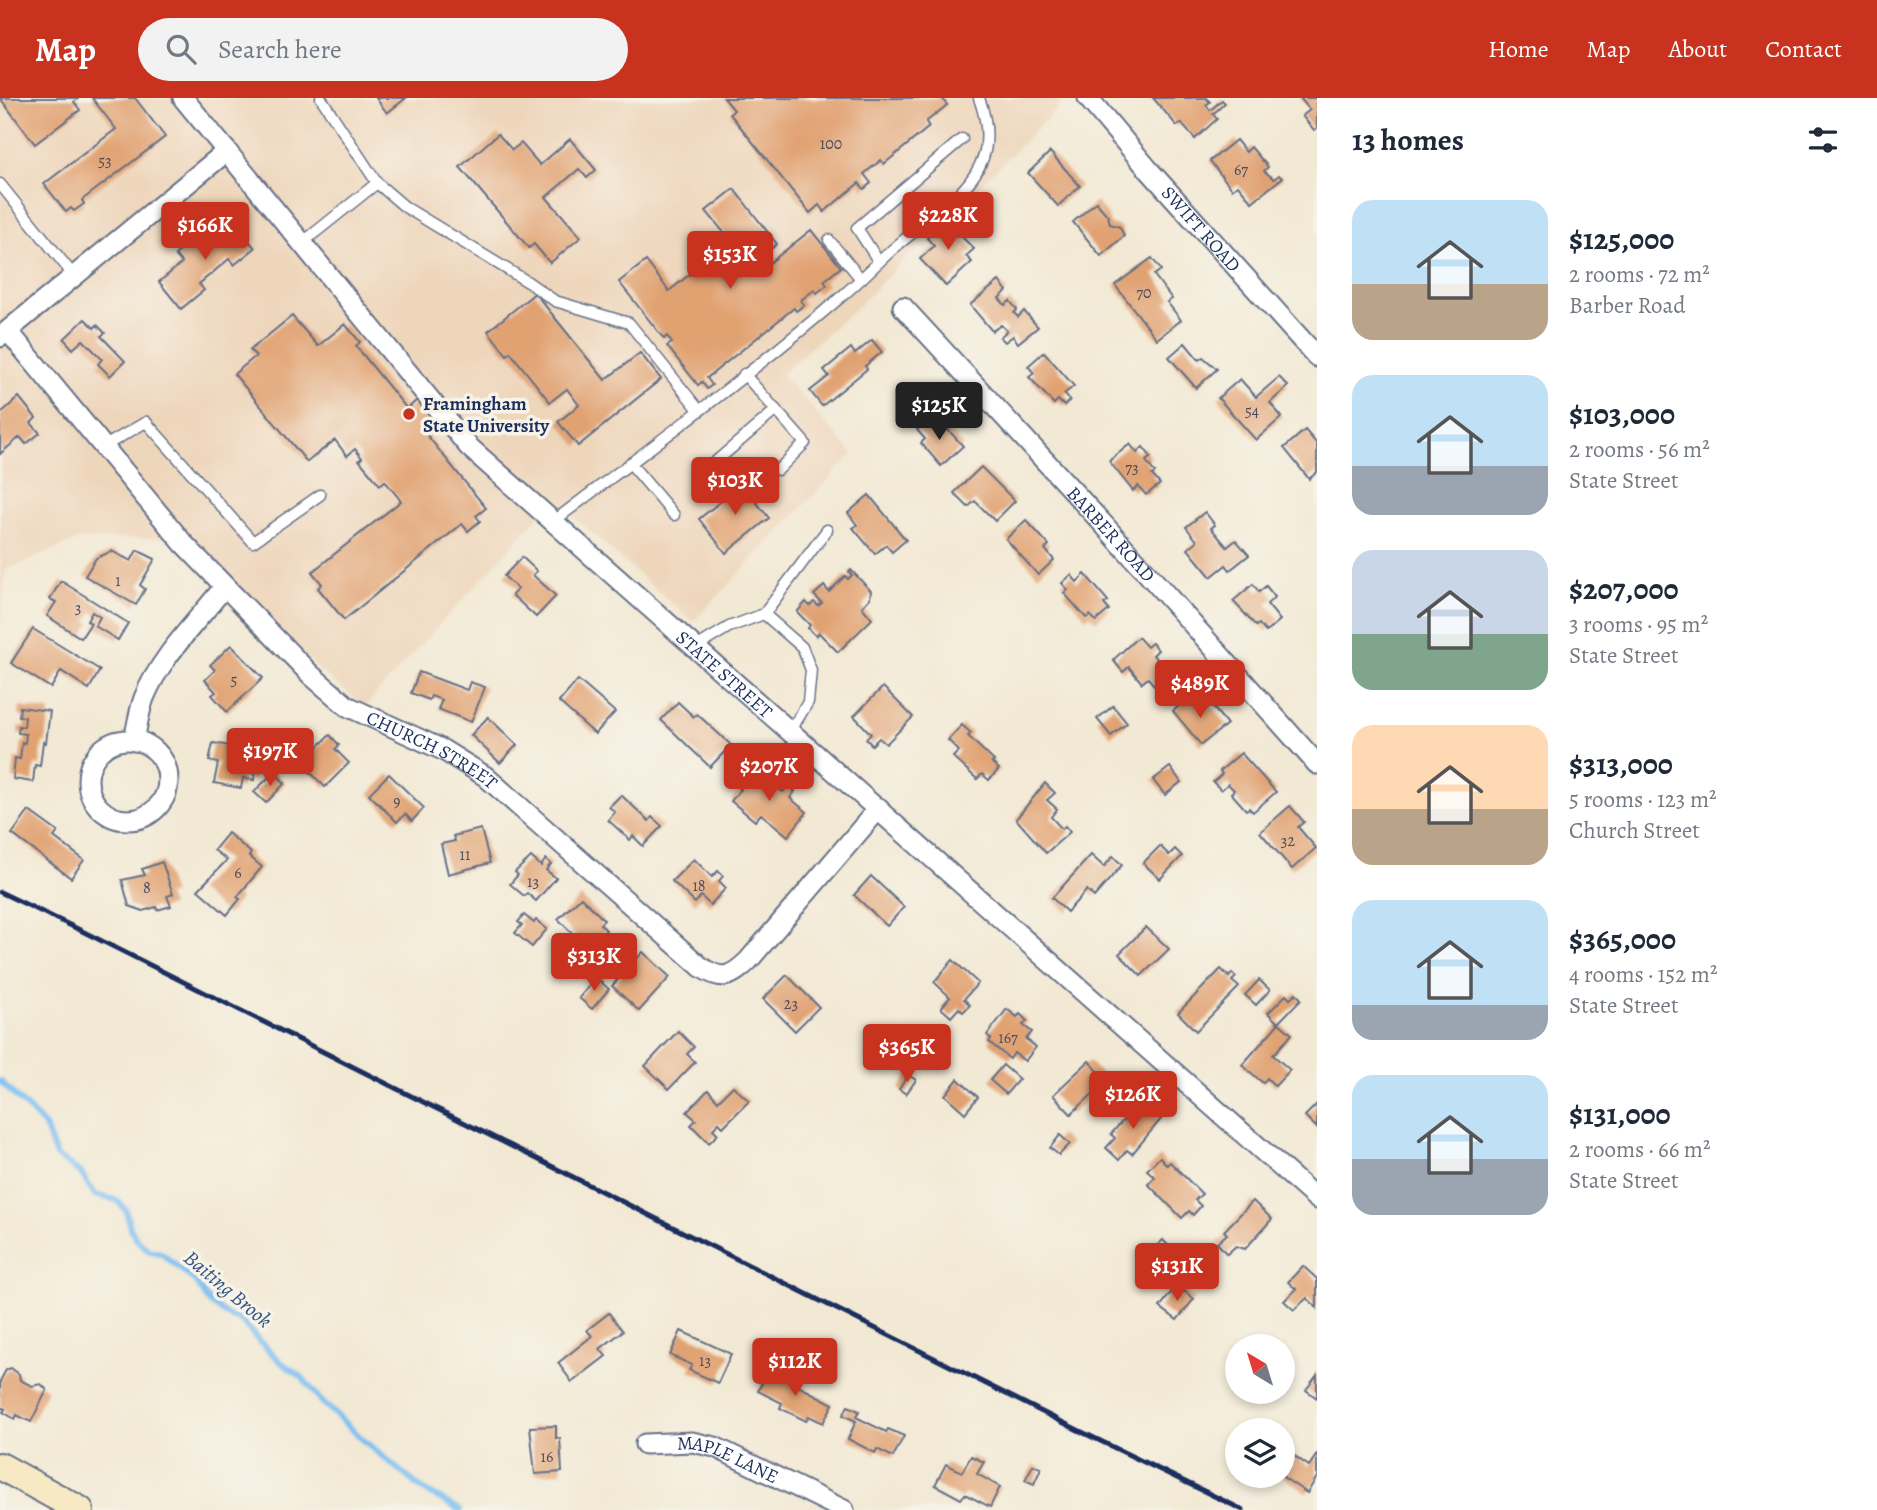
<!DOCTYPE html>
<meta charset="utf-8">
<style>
:root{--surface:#fff;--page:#f2f2f3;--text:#1f2937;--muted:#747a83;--accent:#c8321e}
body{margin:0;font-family:Alegreya,serif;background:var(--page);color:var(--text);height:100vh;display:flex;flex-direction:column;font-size:26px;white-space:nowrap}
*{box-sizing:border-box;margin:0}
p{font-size:23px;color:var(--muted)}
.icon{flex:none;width:38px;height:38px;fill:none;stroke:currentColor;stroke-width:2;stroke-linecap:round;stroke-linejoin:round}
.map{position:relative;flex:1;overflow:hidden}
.details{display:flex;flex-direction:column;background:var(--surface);width:560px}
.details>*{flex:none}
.needle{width:46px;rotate:322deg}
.tools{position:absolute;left:1225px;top:1236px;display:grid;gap:14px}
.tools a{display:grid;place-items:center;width:70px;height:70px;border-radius:50%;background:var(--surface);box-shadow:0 4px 10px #0003;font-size:35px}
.price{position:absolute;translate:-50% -60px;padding:0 16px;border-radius:7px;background:var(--accent);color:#fff;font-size:23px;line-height:46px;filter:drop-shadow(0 2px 4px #0008)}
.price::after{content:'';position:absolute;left:50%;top:42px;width:21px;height:16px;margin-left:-10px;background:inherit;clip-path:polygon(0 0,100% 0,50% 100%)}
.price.active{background:#222;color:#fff}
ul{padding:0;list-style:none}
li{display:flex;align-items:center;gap:21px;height:175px;padding:0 35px}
li span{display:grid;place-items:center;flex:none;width:196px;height:140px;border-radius:21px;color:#555}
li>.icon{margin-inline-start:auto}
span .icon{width:84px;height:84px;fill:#fffc;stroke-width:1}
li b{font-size:30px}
h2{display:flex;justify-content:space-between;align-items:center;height:84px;padding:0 35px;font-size:30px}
header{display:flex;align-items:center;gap:42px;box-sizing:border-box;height:98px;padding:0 35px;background:var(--accent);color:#fff}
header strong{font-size:33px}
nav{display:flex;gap:38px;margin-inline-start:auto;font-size:24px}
.search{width:490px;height:63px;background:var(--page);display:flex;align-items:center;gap:18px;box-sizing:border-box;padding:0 24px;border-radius:38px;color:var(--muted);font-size:26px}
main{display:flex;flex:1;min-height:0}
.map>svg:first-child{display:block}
.built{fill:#eed6bb}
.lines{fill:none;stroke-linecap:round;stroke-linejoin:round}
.stream{stroke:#7bbff2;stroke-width:6}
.building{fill:#e1a272}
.service-casing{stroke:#667087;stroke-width:13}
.minor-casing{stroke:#667087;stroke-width:23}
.secondary-casing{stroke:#667087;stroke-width:30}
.service{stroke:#fff;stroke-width:10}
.minor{stroke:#fff;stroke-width:19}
.secondary{stroke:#f6e9c3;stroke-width:26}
.rail{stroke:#1b2f5e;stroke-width:5}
.poi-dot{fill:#c8321e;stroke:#f7f3e8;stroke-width:2.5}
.labels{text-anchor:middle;stroke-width:7;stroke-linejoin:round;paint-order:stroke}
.number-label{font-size:16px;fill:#4c4c63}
.street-label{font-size:19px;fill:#1b2f5e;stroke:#f7f3e8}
.poi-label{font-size:19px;font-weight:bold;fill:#1b2f5e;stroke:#f7f3e8;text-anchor:start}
.water-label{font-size:21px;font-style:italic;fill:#335383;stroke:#f7f3e8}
</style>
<header>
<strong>Map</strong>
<div class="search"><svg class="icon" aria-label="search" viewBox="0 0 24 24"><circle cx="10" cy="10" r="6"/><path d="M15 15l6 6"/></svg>Search here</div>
<nav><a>Home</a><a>Map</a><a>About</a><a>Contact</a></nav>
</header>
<main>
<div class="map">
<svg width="1317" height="1412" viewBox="0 0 1317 1412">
<rect width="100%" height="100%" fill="#f7f3e8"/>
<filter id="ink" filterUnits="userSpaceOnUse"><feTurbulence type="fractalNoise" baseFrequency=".0143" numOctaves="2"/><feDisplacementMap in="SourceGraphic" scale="14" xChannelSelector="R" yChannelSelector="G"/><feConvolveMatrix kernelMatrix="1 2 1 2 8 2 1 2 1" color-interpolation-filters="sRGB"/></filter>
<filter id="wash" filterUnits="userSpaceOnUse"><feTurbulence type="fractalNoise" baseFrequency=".00686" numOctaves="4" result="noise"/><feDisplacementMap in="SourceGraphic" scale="28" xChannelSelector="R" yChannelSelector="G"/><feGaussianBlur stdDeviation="1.57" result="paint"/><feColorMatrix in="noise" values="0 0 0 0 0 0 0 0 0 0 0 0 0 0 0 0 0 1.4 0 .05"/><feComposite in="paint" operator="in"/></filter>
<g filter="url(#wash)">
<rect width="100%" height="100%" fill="#f2e9d4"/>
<polygon class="built" points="0,0 1056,0 1062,6 858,208 781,276 853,356 693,524 554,402 365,608 321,574 192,439 79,442 5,472 0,541"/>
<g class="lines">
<polyline class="stream" points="0,983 45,1028 56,1058 81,1075 95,1097 117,1102 126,1112 130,1130 137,1142 150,1153 161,1155 195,1183 210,1205 230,1219 241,1222 256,1240 282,1265 302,1279 321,1303 370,1348 422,1391 460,1412"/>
</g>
<g id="blocks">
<g class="building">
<polygon points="0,0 79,0 74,4 80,12 35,46"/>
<polygon points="92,0 135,0 165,39 82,102 84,106 74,113 71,110 66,114 44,86 116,31"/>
<polygon points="376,0 406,0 387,15"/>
<polygon points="724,0 942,0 947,7 926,24 929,29 884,66 881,62 864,76 871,85 864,91 859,85 824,114 819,107 810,115 730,16 734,12"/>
<polygon points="1153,0 1206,0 1210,4 1206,7 1210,12 1222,2 1225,5 1213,16 1217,21 1195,41 1181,25 1177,28"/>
<polygon points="1300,0 1317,0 1317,30 1314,32 1302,18 1310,12"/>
<polygon points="498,36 512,52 521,45 540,67 570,41 596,72 587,80 579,71 546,99 581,139 550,165 534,146 529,150 460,69"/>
<polygon points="1236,42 1246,54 1251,49 1268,69 1264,73 1274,81 1279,77 1282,80 1252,104 1238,87 1232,91 1210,63"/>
<polygon points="1050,54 1080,88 1058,108 1028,75"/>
<polygon points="734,91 777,146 761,159 767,167 811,132 841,169 824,183 827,187 817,195 814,192 801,202 804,207 796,213 794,210 707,280 712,287 707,291 702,284 698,287 667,248 672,245 667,238 664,241 619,184 646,163 669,193 731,143 706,113"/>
<polygon points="1096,104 1108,118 1110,126 1120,129 1124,138 1101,158 1073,124"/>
<polygon points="949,119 964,135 961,138 974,151 966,158 972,164 946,188 920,161 934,148 927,140"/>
<polygon points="233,123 255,150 234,167 229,161 199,186 204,192 181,211 159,184 182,165 175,157 198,138 207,150 213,145 208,138 221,128 223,130"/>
<polygon points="1152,160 1161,172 1154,177 1172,201 1167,204 1181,222 1157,241 1115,187"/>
<polygon points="999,183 1007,193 999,200 1005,207 1010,203 1017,212 1014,215 1018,219 1024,213 1038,229 1018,245 1013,238 1005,244 1000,239 1007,233 1001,227 992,233 970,207"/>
<polygon points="535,195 605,282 640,255 661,281 578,348 558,324 579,307 567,291 550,304 510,254 507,257 488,233"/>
<polygon points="292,218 318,248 345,226 360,244 356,248 407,311 417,302 438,327 426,336 486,410 476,418 480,423 468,433 462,426 344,522 318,490 322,486 312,474 401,403 385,383 380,387 359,362 362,360 355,351 347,358 335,342 307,364 234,276 256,258 250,252"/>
<polygon points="85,221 94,230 97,227 105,235 101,238 125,263 110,278 98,266 102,261 83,242 73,251 64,241"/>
<polygon points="872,242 882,254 865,268 867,271 822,308 810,293 829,278 824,272 851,250 855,256"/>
<polygon points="1185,245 1199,262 1203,259 1217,271 1196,290 1169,259"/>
<polygon points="1044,254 1074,288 1064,296 1070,302 1064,308 1058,302 1054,306 1029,279 1034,275 1028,268"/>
<polygon points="1279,279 1288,288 1270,305 1282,319 1256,342 1218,300 1240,281 1256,299"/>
<polygon points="19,299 36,320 31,325 40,335 26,346 20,339 0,356 0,316"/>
<polygon points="928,322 934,329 940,323 963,348 941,368 921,345 925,341 917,332"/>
<polygon points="1305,332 1317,346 1317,374 1309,381 1284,350"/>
<polygon points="1130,346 1137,355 1143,349 1151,359 1146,363 1155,375 1152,377 1160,386 1146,397 1138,388 1133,393 1109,363"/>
<polygon points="981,369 1015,403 995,423 975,403 968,409 954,395"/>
<polygon points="748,381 759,395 753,400 769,420 726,455 699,421"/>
<polygon points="869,397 906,442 892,454 886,447 875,456 853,430 857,427 848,415"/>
<polygon points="1205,414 1215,427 1211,430 1227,449 1236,442 1249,457 1230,472 1226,467 1211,479 1188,451 1197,443 1186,429"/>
<polygon points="1026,422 1049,447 1045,451 1054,462 1038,477 1006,441"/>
<polygon points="137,452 155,461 140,487 145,491 136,507 85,478 96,460 112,453 131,463"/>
<polygon points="522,459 537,473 533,477 556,498 536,519 512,497 518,491 504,478"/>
<polygon points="851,472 871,493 870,500 862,509 872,521 838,554 819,535 816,538 808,530 810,527 797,514 806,504 810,508 814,504 818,508 822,505 814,497 824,488 829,494 845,478 848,481 852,477 849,474"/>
<polygon points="1085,476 1108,503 1104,506 1109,512 1096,523 1090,517 1086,520 1064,495 1068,492 1062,485 1071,477 1077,484"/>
<polygon points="61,483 128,525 118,542 95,528 100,519 92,514 87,523 91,525 81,540 47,518 56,504 50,501"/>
<polygon points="1253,486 1259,494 1266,488 1275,499 1267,506 1280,522 1266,534 1259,526 1256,528 1233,503"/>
<polygon points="33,531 100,572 89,591 61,573 51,590 11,565"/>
<polygon points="1138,539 1147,549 1152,545 1158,552 1153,557 1169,574 1154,587 1148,580 1142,585 1129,569 1123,574 1113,562"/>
<polygon points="231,547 263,580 227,614 212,597 216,594 205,582 215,572 210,567"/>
<polygon points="419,574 467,592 470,584 485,589 471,624 438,611 442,602 431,598 429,602 411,595"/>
<polygon points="578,582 615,614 595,636 559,604"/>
<polygon points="883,589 913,619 886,646 879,640 872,647 866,641 871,636 854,618"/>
<polygon points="1192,598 1204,613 1211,607 1227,626 1201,647 1173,613"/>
<polygon points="678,604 694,619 697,616 731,647 710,669 661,622"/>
<polygon points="1113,608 1127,625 1111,638 1097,621"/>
<polygon points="20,609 50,613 46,645 43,644 40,668 35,667 33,684 13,681 15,660 20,661 22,644 25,645 26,636 18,635 19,628 24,629 25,619 19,618"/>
<polygon points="488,619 517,647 500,665 471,637"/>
<polygon points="962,627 971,635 968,638 994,663 992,665 999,671 989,682 982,676 977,681 953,659 959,653 948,642"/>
<polygon points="330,637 339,647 335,651 349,665 325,689 301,665"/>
<polygon points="213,645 259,653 254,682 243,680 241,690 214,685 218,665 209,663"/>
<polygon points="1241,655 1276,694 1253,714 1249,710 1246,712 1231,695 1234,692 1228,686 1221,692 1213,684 1222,676 1220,673"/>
<polygon points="1170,669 1181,684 1165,697 1153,682"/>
<polygon points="753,671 783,694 789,688 795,693 790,700 807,714 788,738 761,716 755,723 731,703 741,691 739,689"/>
<polygon points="274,674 285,685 266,705 254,694"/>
<polygon points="389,676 424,710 412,723 405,716 397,724 369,696"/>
<polygon points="1045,685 1055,695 1047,702 1057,711 1051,719 1062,731 1065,728 1070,734 1046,755 1016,721"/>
<polygon points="621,697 649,723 652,719 662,728 643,748 633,738 630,742 608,722 615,714 609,709"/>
<polygon points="1290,708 1304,724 1298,729 1316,750 1292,771 1260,734"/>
<polygon points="29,713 58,734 54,739 84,762 71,780 12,736"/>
<polygon points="481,731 490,765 448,776 441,746 455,743 453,738"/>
<polygon points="228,735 251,755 249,758 262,769 237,799 240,801 227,817 198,792 227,762 214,752"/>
<polygon points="1160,748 1169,757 1175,751 1182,758 1160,781 1143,765"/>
<polygon points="1091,757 1104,769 1113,758 1122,767 1094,799 1087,792 1067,814 1052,800"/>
<polygon points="531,759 541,768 546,761 551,766 546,772 556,780 536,803 527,795 524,798 510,786 518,777 515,774"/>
<polygon points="694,761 712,779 718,773 723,778 719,783 726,790 710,807 701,798 695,805 672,783"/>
<polygon points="162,764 173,796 167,798 171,808 157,812 156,809 143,813 129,808 122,782 145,777 142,771"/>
<polygon points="871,778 904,809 887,828 854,797"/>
<polygon points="581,799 604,822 600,826 606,832 588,851 558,821"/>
<polygon points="524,817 534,825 536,822 547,831 532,849 515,835 522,827 518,824"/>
<polygon points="1146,829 1169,851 1141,878 1119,856"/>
<polygon points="643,854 670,879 639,913 612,888"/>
<polygon points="953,862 978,885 964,901 970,907 963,914 959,910 951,919 941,910 950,899 934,884"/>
<polygon points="1221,871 1229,879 1232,875 1236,879 1232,883 1239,889 1196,933 1178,915"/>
<polygon points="787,877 819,909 795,933 763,901"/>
<polygon points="596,880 609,891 592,911 579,900"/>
<polygon points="1259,882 1270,892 1256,907 1245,897"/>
<polygon points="1296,895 1301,901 1278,925 1268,915 1286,897 1290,901"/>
<polygon points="1007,911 1017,919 1020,916 1027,923 1023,927 1032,934 1026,941 1036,949 1025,963 1014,955 1010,961 989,944 991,941 987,937"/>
<polygon points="1279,925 1292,936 1273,957 1290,972 1275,988 1267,980 1263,985 1242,967"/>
<polygon points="678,933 694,949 687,956 695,964 669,991 645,968"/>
<polygon points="1089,963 1107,983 1071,1016 1053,997"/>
<polygon points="1003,967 1019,981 1006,996 990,982"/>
<polygon points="908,977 916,982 906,996 899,991"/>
<polygon points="958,981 978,999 965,1015 945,997"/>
<polygon points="733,988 749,1003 723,1029 719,1025 713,1031 718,1036 709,1045 691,1027 696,1022 687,1014 708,992 718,1003"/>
<polygon points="1143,1005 1161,1021 1132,1056 1127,1052 1119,1062 1106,1050 1115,1040 1111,1036 1134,1010 1137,1010"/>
<polygon points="1317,1006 1317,1030 1305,1018"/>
<polygon points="1060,1037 1070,1046 1059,1057 1050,1050"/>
<polygon points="1160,1059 1167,1067 1170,1064 1202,1096 1195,1102 1201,1108 1193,1117 1189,1113 1182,1120 1148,1086 1155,1079 1147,1072"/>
<polygon points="1253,1103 1272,1121 1245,1151 1236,1148 1227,1156 1217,1145 1227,1136 1224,1133"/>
<polygon points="1163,1142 1178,1158 1162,1173 1147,1157"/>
<polygon points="1303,1168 1317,1181 1317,1210 1307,1200 1294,1212 1284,1203 1296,1191 1288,1184"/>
<polygon points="1177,1187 1194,1201 1177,1222 1160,1209"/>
<polygon points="609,1215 623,1233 600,1251 606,1258 572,1284 558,1265 592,1238 587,1232"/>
<polygon points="681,1233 731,1256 718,1285 689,1272 692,1267 670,1257"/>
<polygon points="11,1270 19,1276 20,1282 32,1288 41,1286 47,1292 31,1324 17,1317 15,1321 3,1314 5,1311 0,1309 0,1283 6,1272"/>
<polygon points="768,1272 833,1306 823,1325 809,1318 806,1323 780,1310 782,1305 758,1293"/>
<polygon points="1317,1277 1317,1300 1306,1292"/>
<polygon points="848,1308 859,1313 856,1319 886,1334 888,1331 904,1338 893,1359 877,1351 875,1355 848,1341 856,1323 843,1317"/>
<polygon points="556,1328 556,1340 560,1340 562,1374 535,1376 530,1329"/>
<polygon points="1317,1356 1317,1379 1307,1395 1283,1379 1283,1371 1293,1357 1309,1368"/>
<polygon points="971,1358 984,1364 977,1376 1000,1389 990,1409 965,1396 961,1401 935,1387 946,1366 962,1374"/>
<polygon points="1033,1367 1041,1370 1034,1386 1025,1382"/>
</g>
</g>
</g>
<g filter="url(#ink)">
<use href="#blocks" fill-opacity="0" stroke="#667087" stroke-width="2"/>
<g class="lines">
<defs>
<g id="service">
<polyline points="321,0 377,85"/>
<polyline points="0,86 74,178"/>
<polyline points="829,142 861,181"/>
<polyline points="302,145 377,85 405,109 528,184 555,203 629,225 699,312"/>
<polyline points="879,164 857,130 962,41"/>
<polyline points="744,276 805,345 778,372"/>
<polyline points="103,349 146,324 253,444 320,397"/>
<polyline points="630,365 674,417"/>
<polyline points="700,377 776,312"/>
<path d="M554,423c96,-73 196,-146 288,-225 18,-15 34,-32 51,-47 27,-24 72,-51 87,-84 11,-22 7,-45 -1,-67"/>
<polyline points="764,516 802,549 811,572 808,604 791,632"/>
<polyline points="696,549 729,529 764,516 827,432"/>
</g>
<g id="minor">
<path id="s1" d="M183,0l286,349 848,752"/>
<path id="s2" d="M1088,0l60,71 169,188"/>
<path id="s3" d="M903,209l202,219 212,238"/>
<path id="s4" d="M8,233l175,212 128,132 36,31 96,44 42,26 216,191c21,14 29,11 47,-6l131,-153"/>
<polyline points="0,239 227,53"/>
<circle cx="128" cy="682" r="40"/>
<path d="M134,643c3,-15 5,-29 10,-43 17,-42 53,-76 80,-111"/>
<path id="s5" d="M645,1346l47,-2 23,5 129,63"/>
</g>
<polyline id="secondary" points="0,1368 80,1412"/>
</defs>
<use href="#service" class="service-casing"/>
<use href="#minor" class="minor-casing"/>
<use href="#secondary" class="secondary-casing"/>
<use href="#service" class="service"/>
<use href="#minor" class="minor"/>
<use href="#secondary" class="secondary"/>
<polyline class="rail" points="0,794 80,832 1086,1336 1243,1412"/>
</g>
</g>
<circle class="poi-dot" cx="409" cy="316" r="7"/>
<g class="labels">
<g class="number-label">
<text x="831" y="51">100</text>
<text x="105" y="68">53</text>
<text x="1241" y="77">67</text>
<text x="1144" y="200">70</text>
<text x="1252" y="318">54</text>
<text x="1132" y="375">73</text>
<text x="118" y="488">1</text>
<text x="78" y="515">3</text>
<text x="234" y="587">5</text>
<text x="397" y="709">9</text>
<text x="1288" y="748">32</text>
<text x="465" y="762">11</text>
<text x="238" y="780">6</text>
<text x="533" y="789">13</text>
<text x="699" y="793">18</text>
<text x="147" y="795">8</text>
<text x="791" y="911">23</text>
<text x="1008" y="945">167</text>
<text x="705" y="1268">13</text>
<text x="547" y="1364">16</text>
</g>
<g class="street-label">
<text dy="7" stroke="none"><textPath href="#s2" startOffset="173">SWIFT ROAD</textPath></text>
<text dy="7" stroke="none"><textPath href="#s3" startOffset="308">BARBER ROAD</textPath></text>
<text dy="7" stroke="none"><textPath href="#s1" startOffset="793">STATE STREET</textPath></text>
<text dy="7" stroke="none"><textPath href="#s4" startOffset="602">CHURCH STREET</textPath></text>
<text dy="7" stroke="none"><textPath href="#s5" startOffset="86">MAPLE LANE</textPath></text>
</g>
<g class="poi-label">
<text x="423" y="312">Framingham<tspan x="423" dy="22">State University</tspan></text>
</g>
<g class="water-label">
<text transform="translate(228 1191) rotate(40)" y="7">Baiting Brook</text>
</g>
</g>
</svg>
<div class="tools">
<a><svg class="needle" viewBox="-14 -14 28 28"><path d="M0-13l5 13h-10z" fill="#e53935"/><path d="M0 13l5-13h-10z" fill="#747a83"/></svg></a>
<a><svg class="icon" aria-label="layers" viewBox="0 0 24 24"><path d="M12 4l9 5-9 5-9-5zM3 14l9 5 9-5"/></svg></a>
</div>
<b class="price" style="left:948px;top:154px">$228K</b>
<b class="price" style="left:205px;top:164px">$166K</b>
<b class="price" style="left:730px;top:193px">$153K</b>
<b class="price active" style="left:939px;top:344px">$125K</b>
<b class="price" style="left:735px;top:419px">$103K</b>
<b class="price" style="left:1200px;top:622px">$489K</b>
<b class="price" style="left:270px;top:690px">$197K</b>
<b class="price" style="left:769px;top:705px">$207K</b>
<b class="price" style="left:594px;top:895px">$313K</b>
<b class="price" style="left:907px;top:986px">$365K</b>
<b class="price" style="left:1133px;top:1033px">$126K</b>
<b class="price" style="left:1177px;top:1205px">$131K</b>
<b class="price" style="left:795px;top:1300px">$112K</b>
</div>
<section class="details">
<h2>13 homes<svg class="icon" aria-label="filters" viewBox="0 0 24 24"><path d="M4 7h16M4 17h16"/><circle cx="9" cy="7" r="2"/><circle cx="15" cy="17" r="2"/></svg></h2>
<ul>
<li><span style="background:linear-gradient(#bfe0f5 60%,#b9a48a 0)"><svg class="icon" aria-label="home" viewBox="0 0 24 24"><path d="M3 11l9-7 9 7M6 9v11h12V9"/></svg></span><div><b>$125,000</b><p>2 rooms · 72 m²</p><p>Barber Road</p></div></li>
<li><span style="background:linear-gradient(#bfe0f5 65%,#9aa5b1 0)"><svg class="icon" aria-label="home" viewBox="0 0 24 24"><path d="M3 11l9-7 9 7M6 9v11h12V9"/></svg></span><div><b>$103,000</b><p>2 rooms · 56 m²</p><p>State Street</p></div></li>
<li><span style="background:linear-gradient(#c9d6e8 60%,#7fa58c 0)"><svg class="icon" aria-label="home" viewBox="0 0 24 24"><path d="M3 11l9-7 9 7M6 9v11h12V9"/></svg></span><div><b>$207,000</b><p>3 rooms · 95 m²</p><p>State Street</p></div></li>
<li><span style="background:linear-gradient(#ffd9b3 60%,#b9a48a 0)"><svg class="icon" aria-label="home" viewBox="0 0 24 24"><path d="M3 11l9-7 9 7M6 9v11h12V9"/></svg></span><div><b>$313,000</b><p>5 rooms · 123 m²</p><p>Church Street</p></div></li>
<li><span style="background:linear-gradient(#bfe0f5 75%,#9aa5b1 0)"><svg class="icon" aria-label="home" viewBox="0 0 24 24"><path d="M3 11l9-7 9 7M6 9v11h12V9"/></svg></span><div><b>$365,000</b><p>4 rooms · 152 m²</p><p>State Street</p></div></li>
<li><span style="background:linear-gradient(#bfe0f5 60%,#9aa5b1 0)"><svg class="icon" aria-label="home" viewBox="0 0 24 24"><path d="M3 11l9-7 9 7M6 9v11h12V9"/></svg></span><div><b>$131,000</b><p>2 rooms · 66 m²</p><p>State Street</p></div></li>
</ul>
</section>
</main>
